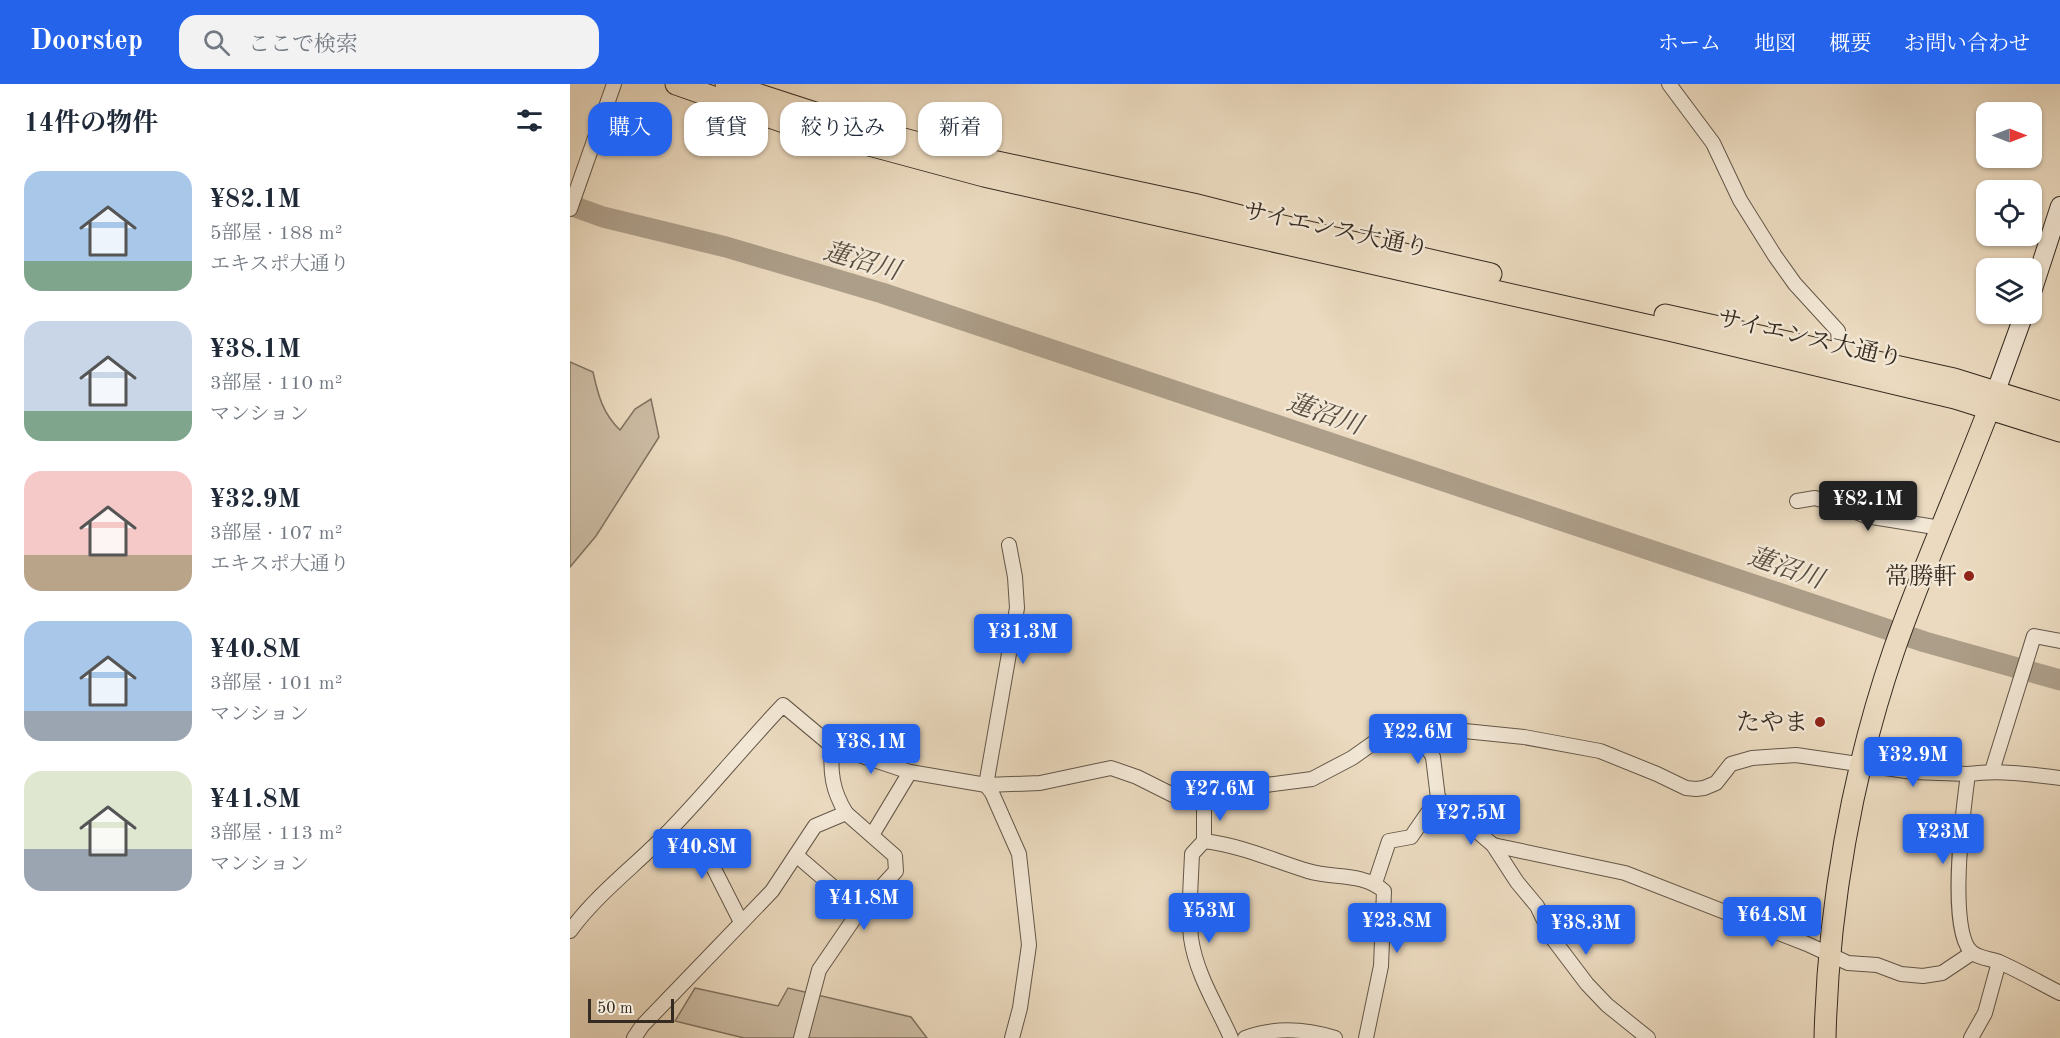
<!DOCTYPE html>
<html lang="ja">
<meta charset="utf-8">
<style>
:root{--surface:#fff;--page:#f2f2f3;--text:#1f2937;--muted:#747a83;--accent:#2563eb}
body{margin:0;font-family:"Old Standard TT","Noto Serif JP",serif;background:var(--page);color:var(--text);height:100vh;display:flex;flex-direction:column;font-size:22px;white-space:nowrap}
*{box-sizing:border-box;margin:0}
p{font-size:20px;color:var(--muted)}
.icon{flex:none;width:33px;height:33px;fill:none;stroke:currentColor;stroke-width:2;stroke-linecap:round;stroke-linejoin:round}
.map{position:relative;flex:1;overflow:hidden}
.panel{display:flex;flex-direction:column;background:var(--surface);width:570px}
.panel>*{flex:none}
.guide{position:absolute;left:18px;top:18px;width:570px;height:54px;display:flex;gap:12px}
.needle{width:39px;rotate:90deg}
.controls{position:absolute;left:1406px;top:18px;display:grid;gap:12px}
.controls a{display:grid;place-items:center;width:66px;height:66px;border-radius:12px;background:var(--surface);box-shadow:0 2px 4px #0004;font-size:30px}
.scale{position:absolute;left:18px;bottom:15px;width:86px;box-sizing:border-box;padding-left:6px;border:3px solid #362b21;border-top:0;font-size:16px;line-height:21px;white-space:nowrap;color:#362b21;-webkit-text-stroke:4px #f2e7d5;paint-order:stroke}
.price{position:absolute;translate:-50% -51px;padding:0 14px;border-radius:6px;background:var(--accent);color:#fff;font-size:20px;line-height:39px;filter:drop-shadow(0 2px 3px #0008)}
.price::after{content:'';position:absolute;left:50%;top:36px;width:18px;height:14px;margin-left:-9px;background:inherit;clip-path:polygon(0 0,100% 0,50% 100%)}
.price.active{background:#222;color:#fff}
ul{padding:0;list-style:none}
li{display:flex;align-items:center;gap:18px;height:150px;padding:0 24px}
li span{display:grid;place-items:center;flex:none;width:168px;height:120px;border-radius:18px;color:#555}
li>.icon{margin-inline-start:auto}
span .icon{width:72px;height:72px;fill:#fffc;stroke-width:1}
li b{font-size:26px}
h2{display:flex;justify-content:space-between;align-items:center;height:72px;padding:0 24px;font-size:26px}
.pill{padding:0 21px;border-radius:18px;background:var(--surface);box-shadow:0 2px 4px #0004;font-size:21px;line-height:54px}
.pill.active{background:var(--accent);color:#fff}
header{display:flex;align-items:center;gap:36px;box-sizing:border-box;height:84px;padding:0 30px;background:var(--accent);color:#fff}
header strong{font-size:28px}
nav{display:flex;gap:33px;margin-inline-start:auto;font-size:21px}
.search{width:420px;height:54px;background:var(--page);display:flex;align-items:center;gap:15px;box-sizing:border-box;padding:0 21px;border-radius:18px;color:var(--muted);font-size:22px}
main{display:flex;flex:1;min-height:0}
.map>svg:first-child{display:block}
.green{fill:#ccbca4;stroke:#817462;stroke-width:1.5}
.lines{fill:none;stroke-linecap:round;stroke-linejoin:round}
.river{stroke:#ad9e89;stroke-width:21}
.minor-casing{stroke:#635748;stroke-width:16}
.secondary-casing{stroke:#362b21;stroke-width:20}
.primary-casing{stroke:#362b21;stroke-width:23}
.minor{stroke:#f2e7d5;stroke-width:14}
.secondary{stroke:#f2e7d5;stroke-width:18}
.primary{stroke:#ebdabf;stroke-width:21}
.poi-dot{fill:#8f2418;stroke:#f2e7d5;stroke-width:2}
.labels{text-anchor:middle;stroke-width:5;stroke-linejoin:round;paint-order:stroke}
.street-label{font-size:24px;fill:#362b21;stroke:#f2e7d5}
.poi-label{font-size:24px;fill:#362b21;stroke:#f2e7d5;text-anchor:end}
.water-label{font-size:26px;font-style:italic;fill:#5a4e40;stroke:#f2e7d5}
</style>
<header>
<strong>Doorstep</strong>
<div class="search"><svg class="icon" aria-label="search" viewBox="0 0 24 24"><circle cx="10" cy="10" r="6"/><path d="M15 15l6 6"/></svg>ここで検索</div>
<nav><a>ホーム</a><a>地図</a><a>概要</a><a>お問い合わせ</a></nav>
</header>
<main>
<section class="panel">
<h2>14件の物件<svg class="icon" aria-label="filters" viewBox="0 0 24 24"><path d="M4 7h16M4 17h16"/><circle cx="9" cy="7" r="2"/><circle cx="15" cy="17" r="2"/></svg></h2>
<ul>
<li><span style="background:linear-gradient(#a9c7e8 75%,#7fa58c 0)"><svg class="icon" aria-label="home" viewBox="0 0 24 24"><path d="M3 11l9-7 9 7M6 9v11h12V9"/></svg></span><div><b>¥82.1M</b><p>5部屋 · 188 m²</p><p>エキスポ大通り</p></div></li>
<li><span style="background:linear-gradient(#c9d6e8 75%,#7fa58c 0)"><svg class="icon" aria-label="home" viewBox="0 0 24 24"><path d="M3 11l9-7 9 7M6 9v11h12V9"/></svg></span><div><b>¥38.1M</b><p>3部屋 · 110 m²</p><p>マンション</p></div></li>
<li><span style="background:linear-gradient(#f6c9c9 70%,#b9a48a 0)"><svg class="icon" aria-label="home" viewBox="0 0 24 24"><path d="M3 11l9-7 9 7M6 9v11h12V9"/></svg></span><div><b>¥32.9M</b><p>3部屋 · 107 m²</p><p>エキスポ大通り</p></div></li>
<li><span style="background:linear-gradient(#a9c7e8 75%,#9aa5b1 0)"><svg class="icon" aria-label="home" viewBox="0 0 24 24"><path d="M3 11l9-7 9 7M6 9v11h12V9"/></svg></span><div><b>¥40.8M</b><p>3部屋 · 101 m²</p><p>マンション</p></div></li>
<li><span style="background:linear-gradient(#dfe7d0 65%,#9aa5b1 0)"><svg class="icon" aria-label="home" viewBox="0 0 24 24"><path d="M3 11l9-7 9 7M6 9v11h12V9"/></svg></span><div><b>¥41.8M</b><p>3部屋 · 113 m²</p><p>マンション</p></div></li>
</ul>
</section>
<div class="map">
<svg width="1490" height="954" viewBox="0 0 1490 954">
<rect width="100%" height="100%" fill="#ebdabf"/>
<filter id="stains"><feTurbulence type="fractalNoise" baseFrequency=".00333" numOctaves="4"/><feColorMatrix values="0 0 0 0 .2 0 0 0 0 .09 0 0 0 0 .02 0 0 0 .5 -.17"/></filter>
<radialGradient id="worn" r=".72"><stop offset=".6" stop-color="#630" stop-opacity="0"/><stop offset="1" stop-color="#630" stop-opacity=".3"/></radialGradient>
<g class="green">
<path d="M0,278l23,10c5,23 10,42 27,58l15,-21 16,-10 8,38 -63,99 -26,31z"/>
<polygon points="125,904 208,922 218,904 341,933 357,954 174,954 105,937"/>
</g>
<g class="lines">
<polyline class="river" points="0,121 33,133 156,163 312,209 1355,558 1490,596"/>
<defs>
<g id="minor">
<polyline points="1099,0 1143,59 1170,116 1205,172 1225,200 1268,247 1270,269 1268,276"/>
<polyline points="0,125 44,0"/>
<polyline points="1227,417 1245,414 1266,420 1296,432 1371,444"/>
<path d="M262,662c-2,26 0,44 14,67"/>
<polyline points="1422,687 1464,552 1490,557"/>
<path d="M1490,694c-31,-4 -60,-8 -92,-4 -4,30 -22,161 5,179 6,5 18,6 26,9 21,9 41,21 61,31"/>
<polyline points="416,701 422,709 449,770 459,861 450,924 442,954"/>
<polyline points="416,701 447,524 445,493 439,461"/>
<polyline points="868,714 923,761 947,798 967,822 983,855 1017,900 1037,921 1078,954"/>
<path d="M634,719v38l-12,13c-1,28 -4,57 -1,84 5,36 26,68 40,100"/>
<polyline points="97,749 141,779 171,838"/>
<polyline points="302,751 340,688"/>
<path d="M634,757c39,5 68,19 104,30 25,8 54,1 76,20l-3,75 -15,72"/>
<polyline points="923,761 1055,789 1237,860 1278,879 1307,881 1331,890 1353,892 1372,889 1402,869"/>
<polyline points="226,771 290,826 249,886 231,954"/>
<polyline points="805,799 819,757 841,753 868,714 863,673 845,642"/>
<path d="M0,847c27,-37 65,-65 96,-97 41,-42 77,-87 117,-129l49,41 78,26 76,13 54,-2 71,-15 26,9 38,19 29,7 54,-17 54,-7 40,-21 41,-29 22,-3 109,11 76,14 57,23 29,14 10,1 8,-1 12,-5 15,-19 21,-6 44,-3 117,17 55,2"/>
<polyline points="64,954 72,942 202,807 245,742 276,729 325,772 326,787 290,826"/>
<path d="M675,954c29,-11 61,-9 90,0"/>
<polyline points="1401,954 1415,929 1429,878"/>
</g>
<g id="secondary">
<polyline points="1461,211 1490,122"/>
<polyline points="1426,307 1454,230"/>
</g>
<g id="primary">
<polyline points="106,0 214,38 414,92 1103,247 1385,314 1490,347"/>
<polyline points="156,0 285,42 390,70 623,120 682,135 921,190"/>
<polyline points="1095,231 1384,295 1490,328"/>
<path d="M1255,954c3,-129 27,-266 69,-388 30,-86 68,-169 100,-254"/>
</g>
</defs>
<use href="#minor" class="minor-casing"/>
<use href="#secondary" class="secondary-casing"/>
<use href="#primary" class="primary-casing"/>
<use href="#minor" class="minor"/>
<use href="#secondary" class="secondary"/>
<use href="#primary" class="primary"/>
</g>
<g class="poi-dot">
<circle cx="1399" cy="492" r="6"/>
<circle cx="1250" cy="638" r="6"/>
</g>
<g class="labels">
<g class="street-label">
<text transform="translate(766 145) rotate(12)" y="8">サイエンス大通り</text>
<text transform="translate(1240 254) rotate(13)" y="8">サイエンス大通り</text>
</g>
<g class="poi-label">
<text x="1387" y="500">常勝軒</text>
<text x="1238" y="646">たやま</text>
</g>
<g class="water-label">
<text transform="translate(292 176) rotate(16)" y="9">蓮沼川</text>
<text transform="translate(755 329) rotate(19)" y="9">蓮沼川</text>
<text transform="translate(1216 483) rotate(19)" y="9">蓮沼川</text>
</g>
</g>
<rect width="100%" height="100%" filter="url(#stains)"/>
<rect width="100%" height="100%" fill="url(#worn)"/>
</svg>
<div class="controls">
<a><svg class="needle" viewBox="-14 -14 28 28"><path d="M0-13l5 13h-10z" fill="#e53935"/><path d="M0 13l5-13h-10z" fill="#747a83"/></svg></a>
<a><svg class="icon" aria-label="locate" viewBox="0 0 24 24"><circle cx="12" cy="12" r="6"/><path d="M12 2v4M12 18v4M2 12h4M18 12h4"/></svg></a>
<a><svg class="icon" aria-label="layers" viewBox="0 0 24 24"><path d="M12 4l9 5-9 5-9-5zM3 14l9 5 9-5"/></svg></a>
</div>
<div class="scale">50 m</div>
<b class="price active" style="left:1298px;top:448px">¥82.1M</b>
<b class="price" style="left:453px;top:581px">¥31.3M</b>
<b class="price" style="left:848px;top:681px">¥22.6M</b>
<b class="price" style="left:301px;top:691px">¥38.1M</b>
<b class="price" style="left:1343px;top:704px">¥32.9M</b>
<b class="price" style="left:650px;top:738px">¥27.6M</b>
<b class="price" style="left:901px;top:762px">¥27.5M</b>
<b class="price" style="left:1373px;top:781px">¥23M</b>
<b class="price" style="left:132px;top:796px">¥40.8M</b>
<b class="price" style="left:294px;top:847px">¥41.8M</b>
<b class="price" style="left:639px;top:860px">¥53M</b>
<b class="price" style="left:1202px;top:864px">¥64.8M</b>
<b class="price" style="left:827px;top:870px">¥23.8M</b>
<b class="price" style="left:1016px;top:872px">¥38.3M</b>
<div class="guide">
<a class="pill active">購入</a>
<a class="pill">賃貸</a>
<a class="pill">絞り込み</a>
<a class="pill">新着</a>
</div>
</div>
</main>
